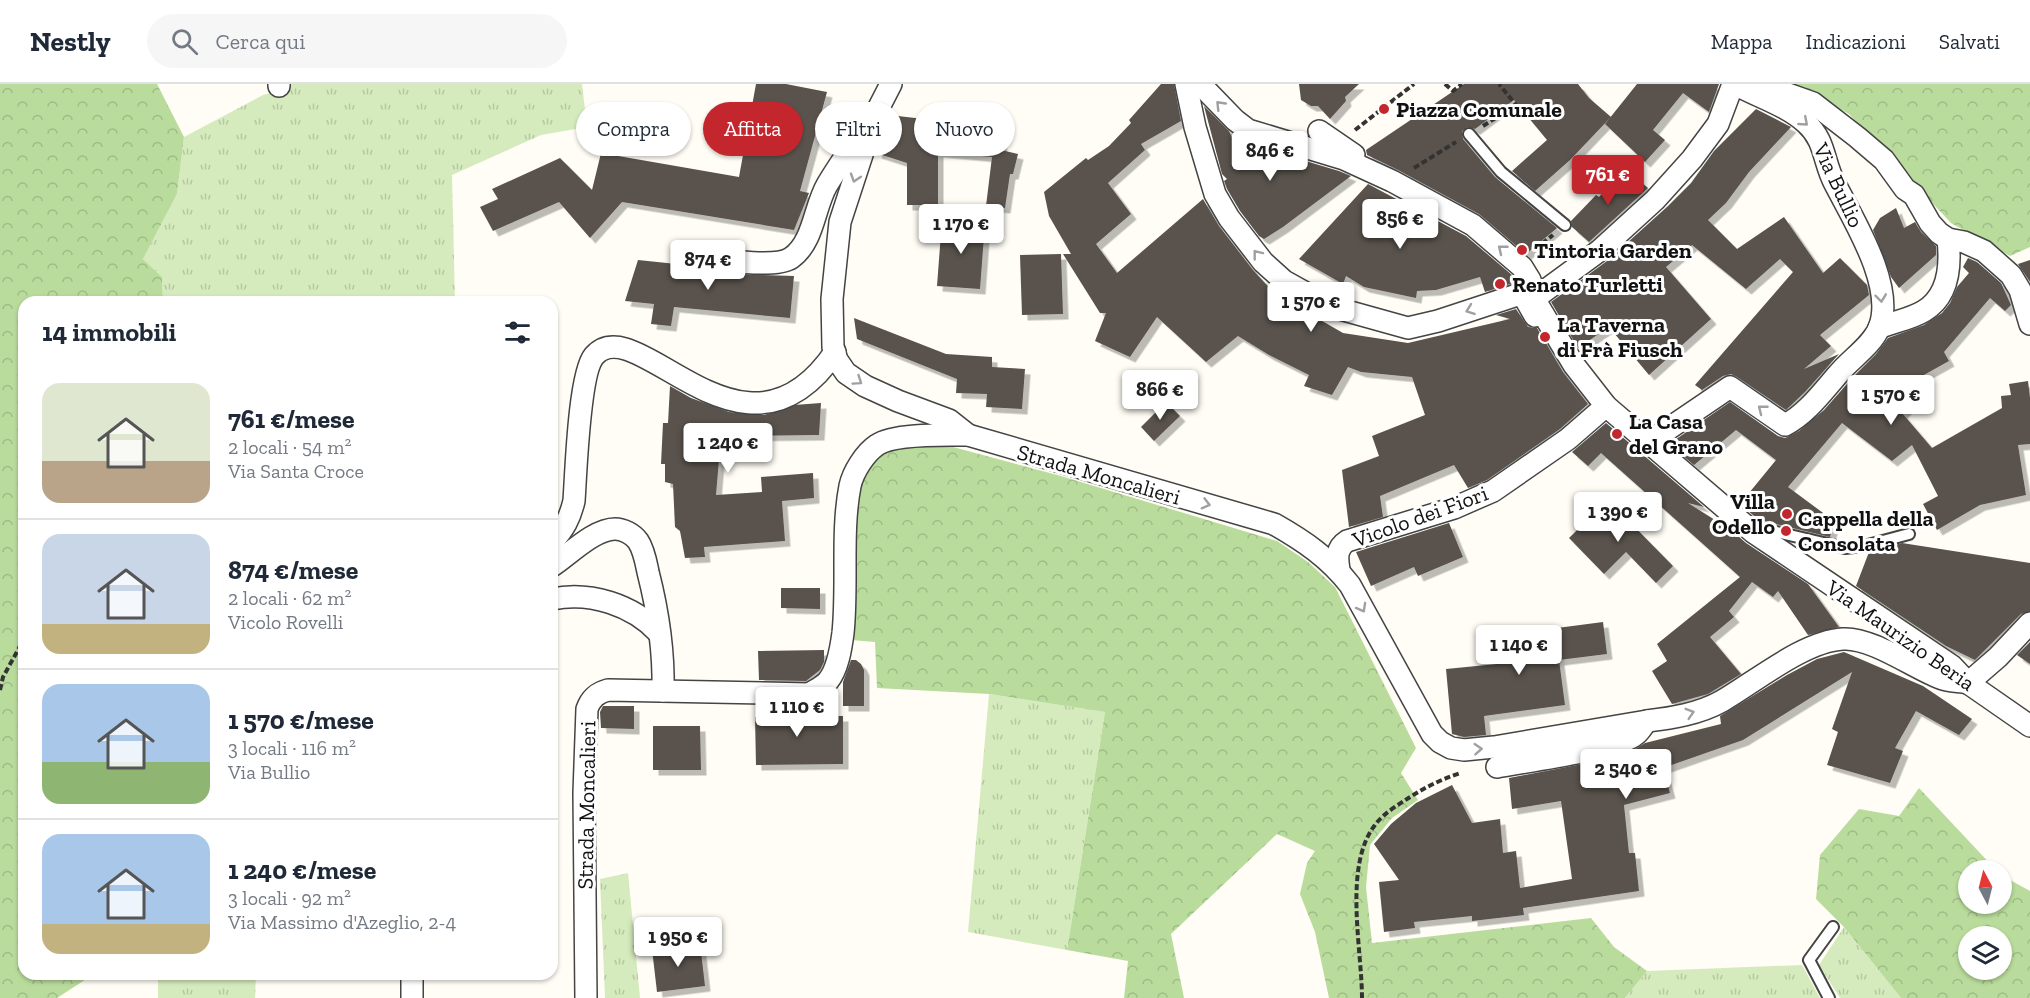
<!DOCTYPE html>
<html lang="it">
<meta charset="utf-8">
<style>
:root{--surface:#fff;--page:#f6f6f7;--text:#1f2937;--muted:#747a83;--line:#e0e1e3;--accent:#c4262e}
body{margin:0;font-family:"Zilla Slab",serif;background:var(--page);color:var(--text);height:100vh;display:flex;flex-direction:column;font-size:22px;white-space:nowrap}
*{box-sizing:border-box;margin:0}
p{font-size:20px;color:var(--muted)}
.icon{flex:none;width:33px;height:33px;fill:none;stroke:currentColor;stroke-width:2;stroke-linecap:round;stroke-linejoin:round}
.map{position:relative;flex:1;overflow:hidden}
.drawer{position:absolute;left:18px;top:212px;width:540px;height:684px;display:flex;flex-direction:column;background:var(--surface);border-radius:18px;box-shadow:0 2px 4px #0004}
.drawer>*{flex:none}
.hud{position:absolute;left:576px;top:18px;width:570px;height:54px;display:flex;gap:12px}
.needle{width:39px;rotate:353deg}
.buttons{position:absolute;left:1958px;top:776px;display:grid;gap:12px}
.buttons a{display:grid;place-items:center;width:54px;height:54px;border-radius:50%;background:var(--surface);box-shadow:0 2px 4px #0004;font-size:30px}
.price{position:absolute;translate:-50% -51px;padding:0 14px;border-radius:6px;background:#fff;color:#222;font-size:20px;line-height:39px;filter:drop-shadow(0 2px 3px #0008)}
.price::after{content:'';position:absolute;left:50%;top:36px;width:18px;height:14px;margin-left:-9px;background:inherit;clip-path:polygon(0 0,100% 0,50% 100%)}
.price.on{background:var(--accent);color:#fff}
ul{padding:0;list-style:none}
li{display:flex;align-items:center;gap:18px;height:150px;padding:0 24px}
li+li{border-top:2px solid var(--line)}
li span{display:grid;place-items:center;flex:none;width:168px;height:120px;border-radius:18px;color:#555}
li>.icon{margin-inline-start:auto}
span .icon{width:72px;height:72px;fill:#fffc;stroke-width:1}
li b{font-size:26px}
h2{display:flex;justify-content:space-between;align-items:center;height:72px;padding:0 24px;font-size:26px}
.tag{padding:0 21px;border-radius:27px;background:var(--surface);box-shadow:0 2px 4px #0004;font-size:21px;line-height:54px}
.tag.on{background:var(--accent);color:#fff}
header{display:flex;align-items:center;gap:36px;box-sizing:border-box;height:84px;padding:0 30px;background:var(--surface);border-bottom:2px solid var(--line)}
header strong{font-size:28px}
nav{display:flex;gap:33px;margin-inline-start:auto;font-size:21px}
.search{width:420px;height:54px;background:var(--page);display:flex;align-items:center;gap:15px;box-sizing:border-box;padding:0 21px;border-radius:33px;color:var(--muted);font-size:22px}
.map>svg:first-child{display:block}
.grass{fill:url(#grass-tufts)}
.forest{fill:url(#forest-crowns);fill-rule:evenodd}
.building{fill:#5a524d;filter:url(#shadow)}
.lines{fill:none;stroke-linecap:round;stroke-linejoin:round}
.lane-casing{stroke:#444;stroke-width:14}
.street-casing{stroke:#444;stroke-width:24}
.path{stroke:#333;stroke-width:4;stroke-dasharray:6 3;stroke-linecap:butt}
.lane{stroke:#fff;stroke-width:10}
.street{stroke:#fff;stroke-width:21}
.oneway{stroke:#a0a0a0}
.poi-dot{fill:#c4262e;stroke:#fff;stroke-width:2}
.labels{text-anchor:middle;stroke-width:6;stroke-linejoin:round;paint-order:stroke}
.poi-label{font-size:22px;font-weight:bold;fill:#111;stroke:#fff;text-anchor:start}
.street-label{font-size:22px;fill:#111;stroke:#fff}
</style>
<header>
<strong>Nestly</strong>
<div class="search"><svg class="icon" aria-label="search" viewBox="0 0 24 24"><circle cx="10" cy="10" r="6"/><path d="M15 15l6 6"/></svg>Cerca qui</div>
<nav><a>Mappa</a><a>Indicazioni</a><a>Salvati</a></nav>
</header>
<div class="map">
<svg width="2030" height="914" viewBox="0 0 2030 914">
<defs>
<pattern id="grass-tufts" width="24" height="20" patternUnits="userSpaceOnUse" patternTransform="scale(1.5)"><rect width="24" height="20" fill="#d5ebbd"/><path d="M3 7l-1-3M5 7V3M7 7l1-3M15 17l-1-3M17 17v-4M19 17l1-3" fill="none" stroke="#b6c8a1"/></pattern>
<pattern id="forest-crowns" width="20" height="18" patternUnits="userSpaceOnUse" patternTransform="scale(1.5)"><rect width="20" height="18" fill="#b9dc9c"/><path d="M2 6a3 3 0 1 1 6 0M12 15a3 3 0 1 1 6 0" fill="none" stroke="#9ebc85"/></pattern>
<filter id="shadow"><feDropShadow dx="5.5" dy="5.5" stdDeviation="0" flood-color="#0004"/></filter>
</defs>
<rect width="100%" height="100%" fill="#fffdf5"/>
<g class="grass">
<polygon points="290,0 582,0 587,43 541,51 452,91 455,217 163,217 162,193 143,175 177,110 184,53 263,11 289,4"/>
<polygon points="989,610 1105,628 1067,866 968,848"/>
<polygon points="628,789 640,914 605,914 600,795"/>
<polygon points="1844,843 1901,914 1840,914 1819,881"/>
<polygon points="1802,881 1820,914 1625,914 1647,887"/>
<polygon points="158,890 256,890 255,914 158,914"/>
</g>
<g class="forest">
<polygon points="0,0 157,0 184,53 177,110 143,175 162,193 163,217 24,218 24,890 94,890 57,914 0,914"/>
<polygon points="1793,0 2030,0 2030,163 2010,172 1951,139 1849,30"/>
<polygon points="942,360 1061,392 1277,457 1308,478 1335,503 1416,664 1401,689 1418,716 1392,734 1370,761 1366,803 1372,859 1591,834 1614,863 1647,887 1625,914 1329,914 1315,848 1300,810 1307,779 1315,767 1277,750 1171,850 1184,914 1124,914 1128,877 1067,866 1105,628 989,610 877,604 875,558 851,556 857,402 874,374 887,366"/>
<path d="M1919,704l77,82h-28v33h33v-28l29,16v107h-129l-57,-71 -28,-28 4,-44 39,-46 40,7zM1968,852h33v33h-33z"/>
</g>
<g class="building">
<polygon points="756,0 786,0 827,8 800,107 809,109 794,146 622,118 590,154 559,118 493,147 480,123 498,115 492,105 560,74 592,106 601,69 739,93"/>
<polygon points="1161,0 1174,0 1181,37 1141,60 1145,66 1108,99 1131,130 1096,160 1117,189 1203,115 1219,142 1253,186 1275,210 1343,249 1408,259 1510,235 1496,231 1516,225 1528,243 1537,244 1563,288 1588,320 1560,345 1487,396 1468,404 1454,381 1380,412 1383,433 1349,443 1342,386 1379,372 1372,352 1425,331 1412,293 1361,288 1348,283 1332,311 1304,302 1309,291 1269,271 1238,252 1206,278 1157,233 1130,273 1095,257 1106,229 1100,229 1063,170 1071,170 1049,132 1044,108 1086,74 1088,76 1109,62 1131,39 1129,36"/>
<polygon points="1299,0 1359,0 1345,13 1346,17 1330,35 1318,22 1311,22 1301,16"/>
<polygon points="1464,0 1578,0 1589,14 1611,33 1570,76 1535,107 1512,87 1547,56 1514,16 1475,45 1468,43 1462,47 1463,55 1495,93 1557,144 1526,170 1479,130 1398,86 1367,71 1366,66"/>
<polygon points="1637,0 1719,0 1709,28 1683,9 1653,46 1665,56 1645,78 1605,40"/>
<polygon points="1204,22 1229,47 1244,80 1252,61 1339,87 1351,92 1283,143 1264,155 1259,152 1240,127 1227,105 1224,97 1227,95 1222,90"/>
<polygon points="1756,25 1791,43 1749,88 1726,119 1708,136 1737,165 1784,133 1823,189 1840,174 1867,201 1869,211 1820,251 1831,262 1804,285 1839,270 1805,308 1786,326 1737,293 1731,290 1723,292 1702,306 1695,301 1793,188 1780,175 1746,205 1692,161 1666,183 1711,235 1649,291 1609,243 1578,264 1551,218 1607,177 1668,122 1691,99 1714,67"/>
<polygon points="889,31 1003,44 1001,66 1018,70 1013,90 1010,90 1005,124 986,122 992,73 938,68 938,121 907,121 907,79 876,69"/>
<polygon points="1626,85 1648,104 1589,158 1572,143 1571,137 1596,111 1599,113"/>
<polygon points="1368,100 1466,152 1512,191 1516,198 1485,208 1480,193 1436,206 1417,207 1416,214 1364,203 1346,192 1343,200 1299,175"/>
<polygon points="1896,124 1904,144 1915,138 1921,148 1936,162 1936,171 1899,204 1891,193 1873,146 1880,134"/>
<polygon points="942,136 985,139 980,205 937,202"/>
<polygon points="1061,170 1063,230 1022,231 1020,171"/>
<polygon points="1968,174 1977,178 2001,199 2011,221 2005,227 1990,214 1944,268 1949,277 1895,307 1909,322 1902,329 1932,364 2002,324 2001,312 2011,311 2009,300 2028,297 2030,314 2030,360 2018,361 2026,411 1980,421 1937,446 1923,420 1938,412 1912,361 1892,377 1842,339 1788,403 1834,437 1830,453 1759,436 1740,420 1776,376 1736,346 1694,381 1669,360 1730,318 1778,352 1785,354 1799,347 1824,326 1854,292 1876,270 1888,254 1924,241 1942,229 1950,219 1957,203 1969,189 1963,183"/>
<polygon points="638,176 686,181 694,186 729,190 794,192 790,234 674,223 671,242 651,240 654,220 625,217"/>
<polygon points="2030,176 2030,198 2018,180"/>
<polygon points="854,234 946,270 992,273 992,283 1025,285 1022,325 986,323 987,310 956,309 957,295 857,255"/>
<polygon points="670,302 691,314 729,328 764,331 794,321 821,319 819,351 721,352 716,411 762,408 761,393 813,389 814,414 782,417 785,457 704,463 705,473 685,474 680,447 675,443 673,400 665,398 665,380 661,380 663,339 668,339"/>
<polygon points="1166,318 1180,332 1154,357 1141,343"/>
<polygon points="1606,339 1704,423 1688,419 1731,446 1746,459 1808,500 1839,543 1808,551 1778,507 1773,513 1752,498 1729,527 1734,533 1710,553 1741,590 1708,610 1672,620 1652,587 1667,577 1657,560 1740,493 1601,369 1588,382 1572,368"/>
<polygon points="1608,416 1673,482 1656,499 1626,468 1604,490 1569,454"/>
<polygon points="1449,439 1463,473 1418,492 1414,483 1371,502 1356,468"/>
<polygon points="1902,459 2030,479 2030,527 2021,530 1975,576 1946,562 1856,502 1869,468"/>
<polygon points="781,504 820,504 820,525 781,524"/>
<polygon points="1603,538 1607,570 1559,576 1565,621 1484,632 1486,651 1464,653 1452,650 1446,585 1507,579 1504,551"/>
<polygon points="2030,558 2030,580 2017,571"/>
<polygon points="824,566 824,578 820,586 806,597 759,596 758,567"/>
<polygon points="1844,568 1923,602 1972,635 1959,651 1916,627 1895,664 1903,667 1890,699 1827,681 1838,648 1832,645 1852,588 1743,656 1663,684 1670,709 1624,721 1629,769 1635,769 1639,807 1523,824 1524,831 1472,837 1472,832 1414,838 1415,844 1384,848 1379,798 1399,796 1374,760 1391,740 1416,719 1452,701 1472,739 1500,735 1503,769 1516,767 1520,804 1572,795 1561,717 1512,725 1509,694 1614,674 1632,667 1645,659 1721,640 1720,632 1787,591 1817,575"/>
<polygon points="851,576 856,576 861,580 864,586 864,622 843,622 843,598"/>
<polygon points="603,622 634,622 634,645 601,644 600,628"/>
<polygon points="759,622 795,622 787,633 843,632 843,680 756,681 755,633 759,633"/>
<polygon points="653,642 700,642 701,686 653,686"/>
<polygon points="700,859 705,902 657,908 652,865"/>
</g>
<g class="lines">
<defs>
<g id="lane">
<polyline points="1469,50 1501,88 1565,141"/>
<polyline points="1755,443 1845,464 1864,462 1909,450"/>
<polyline points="1829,914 1809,876 1833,843"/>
</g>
<g id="street">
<polyline points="891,0 875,31 840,138 832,215 833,263 837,276 846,289 865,302 898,317 949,336 968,351"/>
<polyline points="1186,0 1195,43 1215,110 1229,134 1263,178 1284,197 1329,222 1408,244 1438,237 1517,211 1523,211 1535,232"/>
<polyline points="1200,0 1235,36 1248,46 1344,75 1392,97 1473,141 1522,183 1530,196 1539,223 1574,281 1606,322 1753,448 1952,582 1968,599 2030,642"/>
<polyline points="1749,1 1774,5 1813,19 1857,53 1884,76 1905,105 1914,111 1930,139 1939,149 1948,155 1964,158 1984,167 2011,191 2020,206 2030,240"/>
<polyline points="279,2 279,0"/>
<polyline points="1319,47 1354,71"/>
<path d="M695,173c20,2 80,12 96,1 23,-16 23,-51 36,-73 10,-17 22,-34 33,-50"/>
<polyline points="1535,214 1599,167 1655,116 1692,75 1718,40 1733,0"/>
<path d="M1879,244c14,-6 32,-9 45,-17 25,-15 27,-46 24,-72"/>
<path d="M1649,358l81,-55 55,38c22,-11 39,-35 55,-53 12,-14 32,-27 39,-44 17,-41 -26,-109 -44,-144 -12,-22 -9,-43 -29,-61 -20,-18 -48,-26 -71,-39"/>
<path d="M552,458c12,-13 18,-24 22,-41 2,-28 5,-127 20,-145 43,-50 149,131 241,-4"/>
<path d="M552,482c17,-11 42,-37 63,-37 8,0 18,5 23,12 6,9 8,21 10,31 10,39 16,79 15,119"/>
<path d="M1339,486c-2,-12 -3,-22 8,-29l107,-33 39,-17 75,-52 38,-33"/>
<path d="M552,515c38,-8 81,6 107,34"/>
<polyline points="1968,599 1998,573 2030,539"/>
<path d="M1497,683c25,-5 123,-18 138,-32 5,-3 8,-10 12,-14"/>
<polyline points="412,914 412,890"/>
<path d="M586,914l-2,-205 3,-84c4,-11 10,-16 21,-19l201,4c6,-4 14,-7 19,-13 10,-12 13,-33 15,-48 5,-48 -2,-101 7,-147 3,-14 15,-33 27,-41 17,-12 70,-10 91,-10l306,89c30,17 55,34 76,61l82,149 8,8 11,6 13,2 30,-3 153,-26c25,-3 52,-7 75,-20 33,-19 82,-60 121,-62 28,-2 71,29 97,39 9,4 19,3 28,5"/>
</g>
</defs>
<use href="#lane" class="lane-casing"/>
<use href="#street" class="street-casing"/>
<g class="path">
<polyline points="1445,0 1453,7 1462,0"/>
<polyline points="1483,42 1516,21 1499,0"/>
<polyline points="1355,46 1414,0"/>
<polyline points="1414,84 1456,58"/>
<polyline points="1535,165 1553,151"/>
<polyline points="0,606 3,593 24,555"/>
<path d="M1362,914c0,-49 -19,-132 13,-173 7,-10 21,-19 32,-26 17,-11 34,-20 54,-26"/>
</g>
<use href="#lane" class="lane"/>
<use href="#street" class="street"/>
</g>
<defs><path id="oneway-chevron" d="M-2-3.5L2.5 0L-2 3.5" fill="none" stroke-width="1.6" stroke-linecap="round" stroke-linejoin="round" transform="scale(1.5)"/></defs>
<g class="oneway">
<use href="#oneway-chevron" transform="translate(1220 21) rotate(-134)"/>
<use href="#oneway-chevron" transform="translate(1804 38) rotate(41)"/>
<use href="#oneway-chevron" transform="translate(855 94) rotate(108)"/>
<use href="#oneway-chevron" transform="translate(1502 165) rotate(-141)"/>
<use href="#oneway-chevron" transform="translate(1257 170) rotate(-128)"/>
<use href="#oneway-chevron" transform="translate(1881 214) rotate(83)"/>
<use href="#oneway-chevron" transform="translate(1470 226) rotate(160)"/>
<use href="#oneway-chevron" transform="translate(858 297) rotate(34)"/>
<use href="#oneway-chevron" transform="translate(1762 325) rotate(-142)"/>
<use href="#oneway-chevron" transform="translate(1206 420) rotate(15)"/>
<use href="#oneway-chevron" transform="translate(1362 524) rotate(61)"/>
<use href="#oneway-chevron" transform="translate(1690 629) rotate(-17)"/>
<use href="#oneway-chevron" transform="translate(1478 665) rotate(-4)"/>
</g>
<g class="poi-dot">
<circle cx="1384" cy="25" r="6"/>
<circle cx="1522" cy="166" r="6"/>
<circle cx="1500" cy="200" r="6"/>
<circle cx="1545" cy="253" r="6"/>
<circle cx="1617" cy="350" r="6"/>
<circle cx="1787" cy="430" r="6"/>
<circle cx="1786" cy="447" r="6"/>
</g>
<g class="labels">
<g class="poi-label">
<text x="1396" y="33">Piazza Comunale</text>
<text x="1534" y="174">Tintoria Garden</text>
<text x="1512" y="208">Renato Turletti</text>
<text x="1557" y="248">La Taverna<tspan x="1557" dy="25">di Frà Fiusch</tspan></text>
<text x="1629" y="345">La Casa<tspan x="1629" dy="25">del Grano</tspan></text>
<text x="1775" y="425" text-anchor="end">Villa<tspan x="1775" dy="25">Odello</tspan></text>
<text x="1798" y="442">Cappella della<tspan x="1798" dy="25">Consolata</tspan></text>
</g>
<g class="street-label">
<text transform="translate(1839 101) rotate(65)" y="8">Via Bullio</text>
<text transform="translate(1099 390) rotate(16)" y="8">Strada Moncalieri</text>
<text transform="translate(1420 432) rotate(-20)" y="8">Vicolo dei Fiori</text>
<text transform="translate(1901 551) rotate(35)" y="8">Via Maurizio Beria</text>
<text transform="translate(586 721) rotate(-89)" y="8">Strada Moncalieri</text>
</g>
</g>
</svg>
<div class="buttons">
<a><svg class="needle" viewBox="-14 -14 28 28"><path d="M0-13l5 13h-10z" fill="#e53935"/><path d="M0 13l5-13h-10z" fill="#747a83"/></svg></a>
<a><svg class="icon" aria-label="layers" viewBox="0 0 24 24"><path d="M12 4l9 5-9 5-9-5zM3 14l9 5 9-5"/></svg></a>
</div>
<b class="price" style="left:1270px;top:98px">846 €</b>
<b class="price on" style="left:1608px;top:122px">761 €</b>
<b class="price" style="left:1400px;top:166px">856 €</b>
<b class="price" style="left:961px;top:171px">1 170 €</b>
<b class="price" style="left:708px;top:207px">874 €</b>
<b class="price" style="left:1311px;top:249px">1 570 €</b>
<b class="price" style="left:1160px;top:337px">866 €</b>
<b class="price" style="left:1891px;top:342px">1 570 €</b>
<b class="price" style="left:728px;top:390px">1 240 €</b>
<b class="price" style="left:1618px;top:459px">1 390 €</b>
<b class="price" style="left:1519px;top:592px">1 140 €</b>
<b class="price" style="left:797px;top:654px">1 110 €</b>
<b class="price" style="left:1626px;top:716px">2 540 €</b>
<b class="price" style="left:678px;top:884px">1 950 €</b>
<div class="hud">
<a class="tag">Compra</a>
<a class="tag on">Affitta</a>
<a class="tag">Filtri</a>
<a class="tag">Nuovo</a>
</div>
<section class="drawer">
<h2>14 immobili<svg class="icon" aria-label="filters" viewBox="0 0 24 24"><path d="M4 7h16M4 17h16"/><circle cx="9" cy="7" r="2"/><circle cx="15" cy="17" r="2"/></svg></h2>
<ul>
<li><span style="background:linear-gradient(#dfe7d0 65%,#b9a48a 0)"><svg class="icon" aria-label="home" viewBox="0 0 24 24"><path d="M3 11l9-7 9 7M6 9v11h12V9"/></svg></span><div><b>761 €/mese</b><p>2 locali · 54 m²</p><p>Via Santa Croce</p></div></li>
<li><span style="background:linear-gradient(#c9d6e8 75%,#c2b280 0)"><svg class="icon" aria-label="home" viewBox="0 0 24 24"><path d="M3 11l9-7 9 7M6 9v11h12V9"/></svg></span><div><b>874 €/mese</b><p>2 locali · 62 m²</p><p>Vicolo Rovelli</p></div></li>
<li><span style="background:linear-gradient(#a9c7e8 65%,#8fb573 0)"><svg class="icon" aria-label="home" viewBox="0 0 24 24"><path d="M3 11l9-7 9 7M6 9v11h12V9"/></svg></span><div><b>1 570 €/mese</b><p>3 locali · 116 m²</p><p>Via Bullio</p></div></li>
<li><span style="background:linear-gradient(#a9c7e8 75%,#c2b280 0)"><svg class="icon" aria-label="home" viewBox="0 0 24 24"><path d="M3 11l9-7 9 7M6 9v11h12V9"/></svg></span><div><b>1 240 €/mese</b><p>3 locali · 92 m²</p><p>Via Massimo d'Azeglio, 2-4</p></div></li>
</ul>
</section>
</div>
